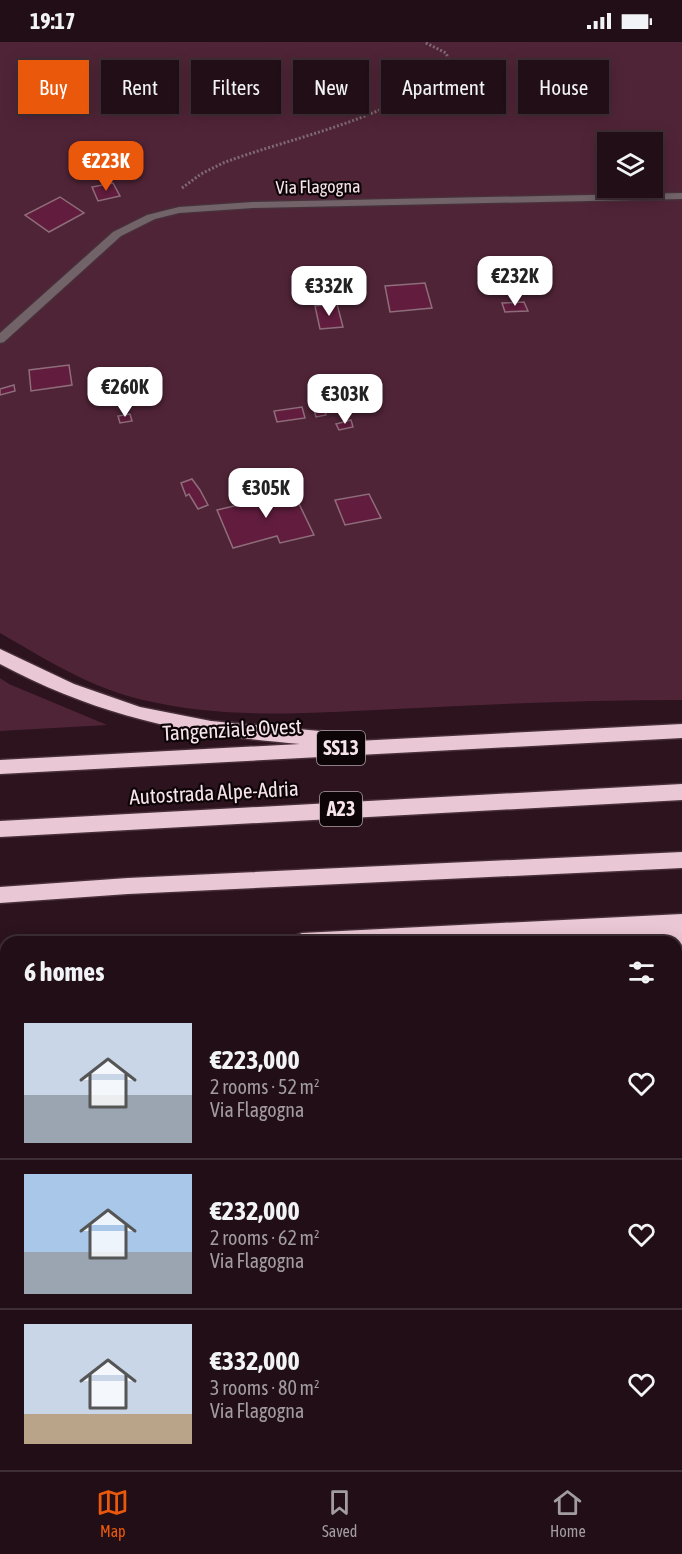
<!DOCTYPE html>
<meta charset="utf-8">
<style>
:root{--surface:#210e16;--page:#2d1c23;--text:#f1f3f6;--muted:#a29ca1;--line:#3e2e35;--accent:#ea580c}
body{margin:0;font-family:"Asap Condensed",sans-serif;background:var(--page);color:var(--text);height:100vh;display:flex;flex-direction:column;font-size:22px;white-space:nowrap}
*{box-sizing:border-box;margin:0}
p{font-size:20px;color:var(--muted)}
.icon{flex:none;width:33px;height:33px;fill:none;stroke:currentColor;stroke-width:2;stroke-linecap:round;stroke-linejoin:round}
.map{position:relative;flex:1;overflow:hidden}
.sheet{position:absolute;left:0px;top:894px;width:682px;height:534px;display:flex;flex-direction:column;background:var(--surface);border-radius:18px 18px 0 0;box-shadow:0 3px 15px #0003,0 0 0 2px var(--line)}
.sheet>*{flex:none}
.guide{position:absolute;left:18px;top:18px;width:646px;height:54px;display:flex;gap:12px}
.buttons{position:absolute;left:597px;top:90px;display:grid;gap:12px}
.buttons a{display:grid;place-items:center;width:66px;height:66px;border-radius:0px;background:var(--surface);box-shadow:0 3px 15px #0003,0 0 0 2px var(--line);font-size:30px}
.price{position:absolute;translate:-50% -51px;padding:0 14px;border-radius:12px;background:#fff;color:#222;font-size:20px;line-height:39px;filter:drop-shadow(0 2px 3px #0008)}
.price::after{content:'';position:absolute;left:50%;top:36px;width:18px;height:14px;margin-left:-9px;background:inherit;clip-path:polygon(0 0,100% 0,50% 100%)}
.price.active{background:var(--accent);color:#fff}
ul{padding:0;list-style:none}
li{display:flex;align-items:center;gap:18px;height:150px;padding:0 24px}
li+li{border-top:2px solid var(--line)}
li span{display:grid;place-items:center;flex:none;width:168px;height:120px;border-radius:0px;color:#555}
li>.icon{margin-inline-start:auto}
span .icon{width:72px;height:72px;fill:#fffc;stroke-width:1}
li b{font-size:26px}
h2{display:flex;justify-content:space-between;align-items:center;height:72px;padding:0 24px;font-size:26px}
.tag{padding:0 21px;border-radius:0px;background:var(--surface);box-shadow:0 3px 15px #0003,0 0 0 2px var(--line);font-size:21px;line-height:54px}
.tag.active{background:var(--accent);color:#fff}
.status{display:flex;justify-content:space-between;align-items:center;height:42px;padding:0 30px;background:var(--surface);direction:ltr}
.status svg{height:16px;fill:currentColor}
.dock{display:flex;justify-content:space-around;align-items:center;height:84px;border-top:2px solid var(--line);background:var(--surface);font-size:16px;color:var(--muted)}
.dock a{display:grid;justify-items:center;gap:3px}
.dock .active{color:var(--accent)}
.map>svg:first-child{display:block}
.green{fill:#502437;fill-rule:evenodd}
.building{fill:#621d3e;stroke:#8d6e7a;stroke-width:1.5}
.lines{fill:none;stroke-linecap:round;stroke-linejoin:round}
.minor-casing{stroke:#48303b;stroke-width:3}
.highway-casing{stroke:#48303b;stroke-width:3}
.path-far1{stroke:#7f6972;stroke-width:3;stroke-dasharray:2 2;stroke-linecap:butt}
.path{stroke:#7f6972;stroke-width:4.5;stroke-dasharray:4 4;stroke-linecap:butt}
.minor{fill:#716368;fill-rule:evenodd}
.highway{fill:#eac7d4;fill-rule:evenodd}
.labels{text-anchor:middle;stroke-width:4.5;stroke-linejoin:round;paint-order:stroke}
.far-street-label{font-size:18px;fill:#f6e4ea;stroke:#0d0407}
.shield{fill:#0d0407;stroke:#b0a1a6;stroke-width:1.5}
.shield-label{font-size:20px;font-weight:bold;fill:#f6e4ea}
.street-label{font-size:21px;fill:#f6e4ea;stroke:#0d0407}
</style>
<div class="status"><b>19:17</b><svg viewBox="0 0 49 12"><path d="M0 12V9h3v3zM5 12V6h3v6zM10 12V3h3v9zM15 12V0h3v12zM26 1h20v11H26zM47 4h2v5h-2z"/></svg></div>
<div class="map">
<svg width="682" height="1428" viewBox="0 0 682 1428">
<rect width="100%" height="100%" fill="#2c131e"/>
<g class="green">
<path d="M0,0h682v658c-95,0 -190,4 -286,9 -87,4 -167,11 -253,-9 -52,-12 -98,-41 -143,-67zM608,100h44v46h-44z"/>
<polygon points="0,636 9,642 107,683 0,689"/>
<polygon points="0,955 6,955 6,1422 409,1422 404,1428 0,1428"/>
</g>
<g class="building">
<polygon points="113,141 120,154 98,159 92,145"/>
<polygon points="60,155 84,171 49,190 25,173"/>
<polygon points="425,241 432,266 390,270 385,244"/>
<polygon points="524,260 528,269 505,270 502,261"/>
<polygon points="337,262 343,285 320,287 315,264"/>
<polygon points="69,323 72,343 31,349 29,328"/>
<polygon points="14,343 15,349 0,353 0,347"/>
<polygon points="323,359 326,373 316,375 312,361"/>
<polygon points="347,361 349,368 338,370 335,363"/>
<polygon points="302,365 305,376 277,380 274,369"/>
<polygon points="130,372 132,379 120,381 118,374"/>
<polygon points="351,378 353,385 339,388 336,382"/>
<polygon points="192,437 200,448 208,463 198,467 189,452 186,454 181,441"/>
<polygon points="291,445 314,493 280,501 277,494 233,506 217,468 251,460 250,457"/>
<polygon points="369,452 381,476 345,483 335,458"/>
</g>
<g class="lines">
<defs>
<polygon id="minor" points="682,151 682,157 253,166 179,171 155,177 121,194 4,300 0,301 0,291 113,190 147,173 179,165 253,160"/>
<g id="highway">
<path d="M0,607l74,35 66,23 71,14 120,11 6,2 3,5 -2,3 344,-18v14l-682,36v-14l300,-16c-112,-9 -200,-27 -300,-80z"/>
<polygon points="682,742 682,758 0,795 0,779"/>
<polygon points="682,810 682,826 128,852 0,861 0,845 128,836"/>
<polygon points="682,872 682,908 676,907 676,900 650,900 634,895 633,892 478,900 292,900 295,894 302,891"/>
<rect x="0" y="914" width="6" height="18"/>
</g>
</defs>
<use href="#minor" class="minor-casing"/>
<use href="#highway" class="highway-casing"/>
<path class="path-far1" d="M182,146l19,-14 22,-11c71,-27 173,-44 228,-98l-5,-12 -22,-11"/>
<g class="path">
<polyline points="676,1087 682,1080"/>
<polyline points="398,1428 403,1422"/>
</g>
<use href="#minor" class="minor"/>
<use href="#highway" class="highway"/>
</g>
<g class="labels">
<g class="far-street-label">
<text transform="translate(318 145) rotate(-1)" y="6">Via Flagogna</text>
</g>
<g class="shield">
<rect x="317" y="689" width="48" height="34" rx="4.5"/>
<rect x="320" y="750" width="42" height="34" rx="4.5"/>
</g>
<g class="shield-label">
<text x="341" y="713">SS13</text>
<text x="341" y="774">A23</text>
</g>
<g class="street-label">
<text transform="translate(232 688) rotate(-3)" y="7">Tangenziale Ovest</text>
<text transform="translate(214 751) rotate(-3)" y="7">Autostrada Alpe-Adria</text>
</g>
</g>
</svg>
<div class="buttons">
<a><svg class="icon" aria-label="layers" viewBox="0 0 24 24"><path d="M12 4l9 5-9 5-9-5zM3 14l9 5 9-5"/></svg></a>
</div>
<b class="price active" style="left:106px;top:150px">€223K</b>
<b class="price" style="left:515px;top:265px">€232K</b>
<b class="price" style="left:329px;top:275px">€332K</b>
<b class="price" style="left:125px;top:376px">€260K</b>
<b class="price" style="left:345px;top:383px">€303K</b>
<b class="price" style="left:266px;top:477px">€305K</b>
<div class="guide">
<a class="tag active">Buy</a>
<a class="tag">Rent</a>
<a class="tag">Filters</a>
<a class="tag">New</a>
<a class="tag">Apartment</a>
<a class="tag">House</a>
</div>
<section class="sheet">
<h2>6 homes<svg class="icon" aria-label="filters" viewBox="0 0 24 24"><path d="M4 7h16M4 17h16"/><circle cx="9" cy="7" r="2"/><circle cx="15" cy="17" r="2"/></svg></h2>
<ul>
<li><span style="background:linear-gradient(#c9d6e8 60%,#9aa5b1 0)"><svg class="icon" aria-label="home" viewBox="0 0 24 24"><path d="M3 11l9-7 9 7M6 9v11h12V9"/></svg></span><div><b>€223,000</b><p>2 rooms · 52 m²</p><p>Via Flagogna</p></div><svg class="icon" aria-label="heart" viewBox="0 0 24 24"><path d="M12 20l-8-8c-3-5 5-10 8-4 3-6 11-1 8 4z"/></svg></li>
<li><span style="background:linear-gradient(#a9c7e8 65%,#9aa5b1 0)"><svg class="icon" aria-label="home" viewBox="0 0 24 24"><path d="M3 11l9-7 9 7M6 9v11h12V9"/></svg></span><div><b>€232,000</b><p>2 rooms · 62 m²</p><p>Via Flagogna</p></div><svg class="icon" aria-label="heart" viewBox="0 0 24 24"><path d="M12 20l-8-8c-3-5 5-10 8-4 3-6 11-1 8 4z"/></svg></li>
<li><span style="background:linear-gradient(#c9d6e8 75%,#b9a48a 0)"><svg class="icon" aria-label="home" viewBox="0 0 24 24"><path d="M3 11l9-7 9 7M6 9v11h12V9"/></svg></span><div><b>€332,000</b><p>3 rooms · 80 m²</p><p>Via Flagogna</p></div><svg class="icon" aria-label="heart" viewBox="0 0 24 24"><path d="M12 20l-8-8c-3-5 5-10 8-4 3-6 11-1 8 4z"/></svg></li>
</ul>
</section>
</div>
<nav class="dock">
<a class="active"><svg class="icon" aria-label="map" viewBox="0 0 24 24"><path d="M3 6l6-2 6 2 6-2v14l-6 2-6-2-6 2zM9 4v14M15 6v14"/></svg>Map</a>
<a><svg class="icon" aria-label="saved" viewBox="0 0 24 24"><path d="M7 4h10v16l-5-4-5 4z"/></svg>Saved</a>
<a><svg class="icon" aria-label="home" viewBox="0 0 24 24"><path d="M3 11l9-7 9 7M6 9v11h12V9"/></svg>Home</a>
</nav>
